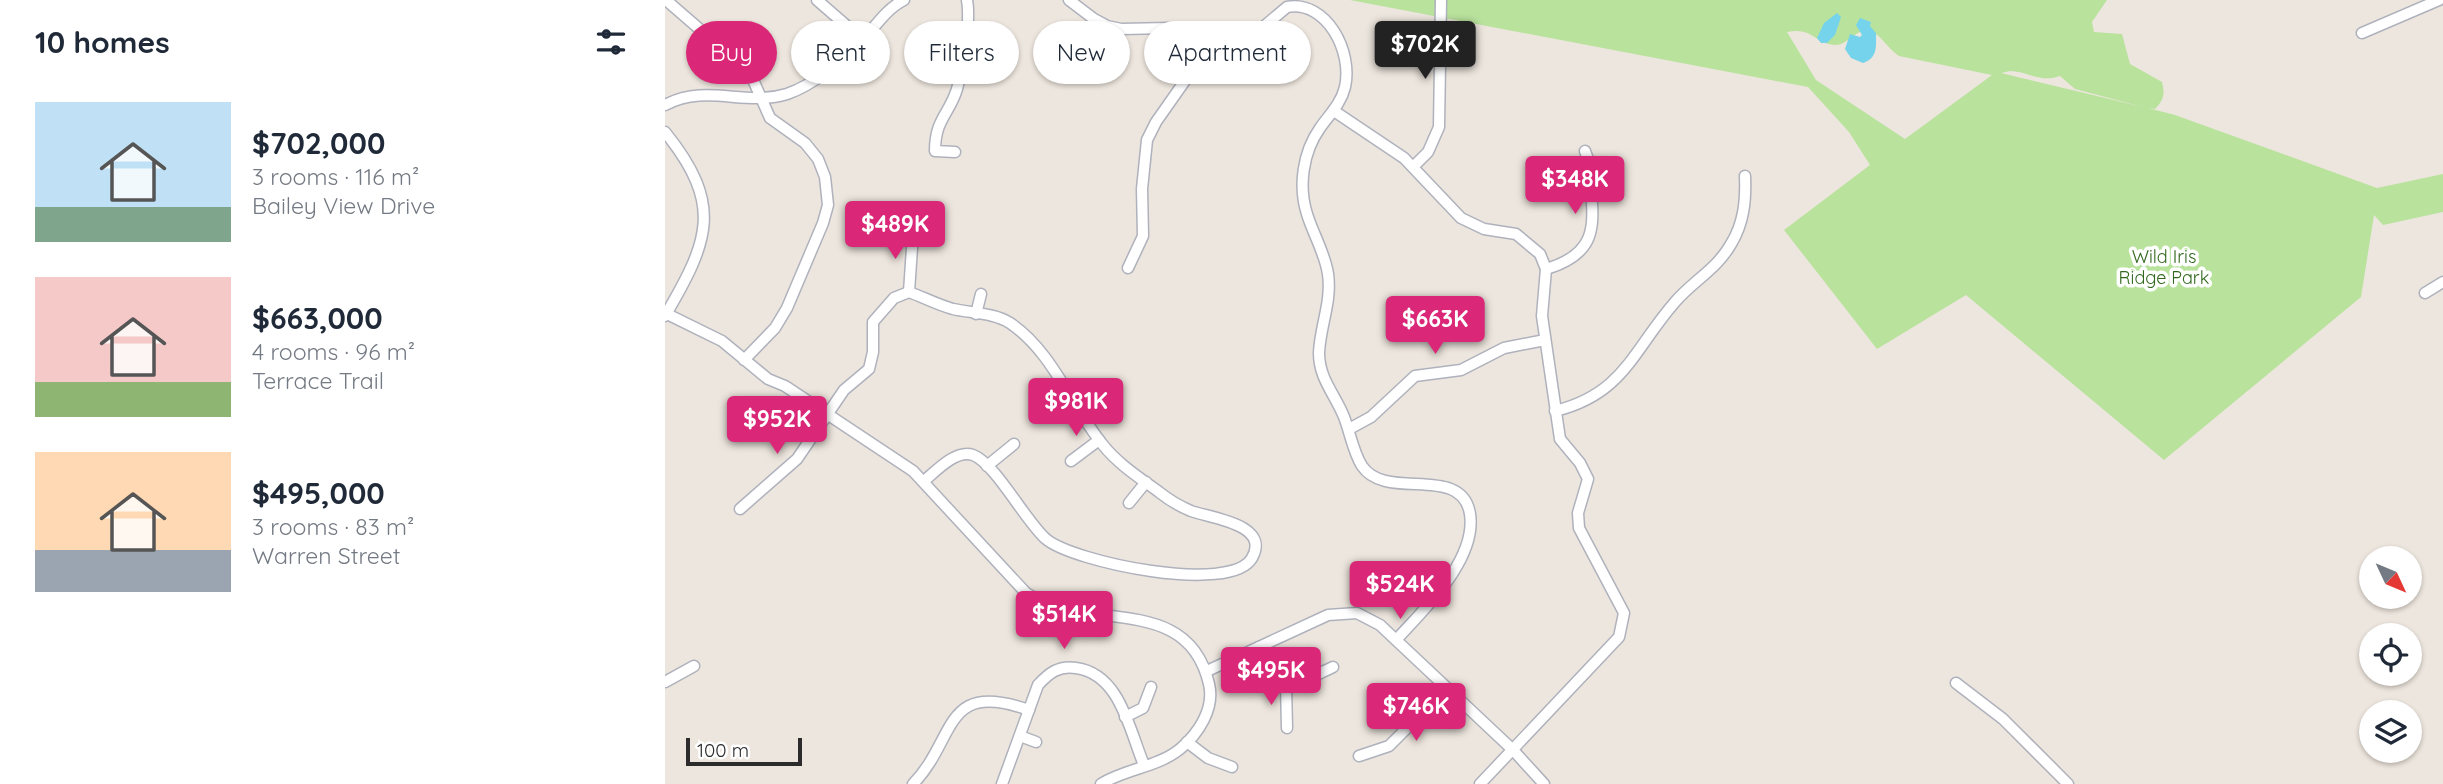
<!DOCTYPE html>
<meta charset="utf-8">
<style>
:root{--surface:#fff;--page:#f2f2f3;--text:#1f2937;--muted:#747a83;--accent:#db2777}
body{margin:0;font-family:Quicksand,sans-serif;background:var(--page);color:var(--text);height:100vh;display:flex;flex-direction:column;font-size:26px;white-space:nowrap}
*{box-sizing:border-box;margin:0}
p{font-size:23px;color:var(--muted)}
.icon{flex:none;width:38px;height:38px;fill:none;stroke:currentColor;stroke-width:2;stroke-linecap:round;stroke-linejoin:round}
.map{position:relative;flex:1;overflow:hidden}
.sheet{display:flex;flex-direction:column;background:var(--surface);width:665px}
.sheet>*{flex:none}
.hud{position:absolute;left:21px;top:21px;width:665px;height:63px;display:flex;gap:14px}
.needle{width:46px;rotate:134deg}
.tools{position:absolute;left:1694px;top:546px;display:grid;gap:14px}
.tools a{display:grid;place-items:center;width:63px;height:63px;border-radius:50%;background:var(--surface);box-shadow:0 2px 5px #0004;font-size:35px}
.scale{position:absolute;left:21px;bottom:18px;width:116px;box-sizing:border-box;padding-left:7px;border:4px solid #2c2c2c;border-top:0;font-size:19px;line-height:24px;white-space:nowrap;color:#2c2c2c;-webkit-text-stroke:5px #fff;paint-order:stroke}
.price{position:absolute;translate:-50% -60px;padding:0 16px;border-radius:7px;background:var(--accent);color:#fff;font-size:23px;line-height:46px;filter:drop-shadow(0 2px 4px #0008)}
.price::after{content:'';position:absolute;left:50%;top:42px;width:21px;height:16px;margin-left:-10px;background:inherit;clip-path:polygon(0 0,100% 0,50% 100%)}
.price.on{background:#222;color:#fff}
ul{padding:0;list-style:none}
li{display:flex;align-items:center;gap:21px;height:175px;padding:0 35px}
li span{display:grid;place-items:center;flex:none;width:196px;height:140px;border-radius:0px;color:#555}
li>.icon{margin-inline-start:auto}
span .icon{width:84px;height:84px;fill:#fffc;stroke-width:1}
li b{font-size:30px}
h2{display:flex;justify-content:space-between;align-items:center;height:84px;padding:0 35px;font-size:30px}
.pill{padding:0 24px;border-radius:32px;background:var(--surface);box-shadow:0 2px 5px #0004;font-size:24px;line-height:63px}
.pill.on{background:var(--accent);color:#fff}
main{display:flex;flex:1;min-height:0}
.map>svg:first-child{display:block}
.green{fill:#b9e29d;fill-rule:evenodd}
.water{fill:#75d4eb}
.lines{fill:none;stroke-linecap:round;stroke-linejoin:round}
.minor-casing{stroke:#afb2bc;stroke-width:13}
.minor{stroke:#fff;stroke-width:10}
.labels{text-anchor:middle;stroke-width:7;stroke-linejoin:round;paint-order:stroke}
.park-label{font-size:18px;fill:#31681d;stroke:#fff}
</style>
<main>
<section class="sheet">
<h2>10 homes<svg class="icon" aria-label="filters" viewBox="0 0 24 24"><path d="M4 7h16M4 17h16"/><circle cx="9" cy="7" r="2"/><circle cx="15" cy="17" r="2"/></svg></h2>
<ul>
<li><span style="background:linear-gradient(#bfe0f5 75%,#7fa58c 0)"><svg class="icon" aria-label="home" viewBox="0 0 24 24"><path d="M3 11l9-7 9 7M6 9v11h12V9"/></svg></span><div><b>$702,000</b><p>3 rooms · 116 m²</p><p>Bailey View Drive</p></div></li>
<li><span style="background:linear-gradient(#f6c9c9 75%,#8fb573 0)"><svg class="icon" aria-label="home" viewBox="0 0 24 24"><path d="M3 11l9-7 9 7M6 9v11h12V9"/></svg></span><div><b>$663,000</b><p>4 rooms · 96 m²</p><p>Terrace Trail</p></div></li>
<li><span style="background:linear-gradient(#ffd9b3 70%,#9aa5b1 0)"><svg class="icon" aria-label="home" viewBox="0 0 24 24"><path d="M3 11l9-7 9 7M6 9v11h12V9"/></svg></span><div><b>$495,000</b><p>3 rooms · 83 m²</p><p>Warren Street</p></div></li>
</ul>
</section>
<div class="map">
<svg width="1778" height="784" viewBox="0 0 1778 784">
<rect width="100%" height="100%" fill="#ede6de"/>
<path class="green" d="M685,0h757l-15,22 2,10 28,2 8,30 32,18c3,12 2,18 -7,27l-7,-1 27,7 202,73 66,-14v38l-60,13 -9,-10 -13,82 -197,163 -198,-165 -89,54 -93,-119 86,-65 -21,-33 -41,-45zM1204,29c14,8 18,19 30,27l93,19 -87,64 -89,-59 -29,-48c26,-5 29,12 47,13 13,1 21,-15 35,-16zM1345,71c20,1 30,12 50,5l15,13 68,18 -142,-34z"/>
<g class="water">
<polygon points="1172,13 1176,17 1170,35 1162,43 1156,43 1152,38 1159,23"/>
<path d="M1195,18l11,4 -1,4 6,7c0,13 2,25 -13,30l-12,-5 -6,-9 5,-15 10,3 2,-2 -6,-10z"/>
</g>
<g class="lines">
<defs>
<g id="minor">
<polyline points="1,0 85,73 105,118 140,143 153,159 160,177 163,205 158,223 122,308 110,328 79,360"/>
<polyline points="152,0 198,40"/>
<path d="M404,0l25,19 13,7 14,3 48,-1 56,17 24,-6 38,-32c40,-7 66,45 58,80 -4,17 -16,28 -25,41 -17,24 -22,58 -13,86 6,20 18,39 21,60 4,28 -8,52 -9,79 0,26 16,41 25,64 6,15 9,35 18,49 24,36 100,-3 108,48 7,46 -46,95 -73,125"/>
<polyline points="1697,33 1774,0"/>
<path d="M0,105c42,-22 79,2 122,-11 26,-9 56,-33 75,-53 13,-14 24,-32 42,-41"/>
<polyline points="669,111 739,158 796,218 819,229 851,234 875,254 881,269 877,316 895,439 915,463 923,479 913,513 914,528 959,613 954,637 815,784"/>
<path d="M0,132c59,73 44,109 0,184"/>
<path d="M290,152l-20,-1c0,-32 14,-36 22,-62 6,-22 14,-68 10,-89"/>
<polyline points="748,167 763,152 774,127 776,0"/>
<polyline points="463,268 478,236 477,189 482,140 491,122 524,75 540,41"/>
<path d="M881,269c61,-18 45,-54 43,-107l-4,-11"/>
<polyline points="244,292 248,233"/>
<polyline points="1760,293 1778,282"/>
<path d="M0,313l57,28 46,38 17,7 128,85 113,122c62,40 162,-1 183,91 6,25 -11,50 -29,65 -22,18 -55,20 -79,35"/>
<polyline points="311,314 316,294"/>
<path d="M890,411c69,-17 78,-61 120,-109 18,-21 42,-33 56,-58 13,-21 15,-44 14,-68"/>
<polyline points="684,429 706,417 750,376 796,370 839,348 880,340"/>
<polyline points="406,461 434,440"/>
<polyline points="322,466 349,444"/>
<polyline points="464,503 481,482"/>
<path d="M75,509l57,-50 47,-69 25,-21 4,-17v-30l21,-24 15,-6c14,5 29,13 44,17 18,4 42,4 57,14 43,29 61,83 93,122 15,19 37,33 56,47 10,8 20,14 32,19 19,7 80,13 61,47 -21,37 -179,4 -206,-19 -20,-17 -51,-76 -73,-84 -17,-6 -37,16 -49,26"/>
<path d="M594,647c25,50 27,42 74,20"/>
<polyline points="542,671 663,615 692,613 715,625 848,750 879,784"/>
<polyline points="0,682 29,666"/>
<polyline points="1291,683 1338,719 1403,784"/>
<polyline points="621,685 622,728"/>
<polyline points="460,717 478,708 486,687"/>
<polyline points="355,736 371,742"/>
<polyline points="522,742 543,758 567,767"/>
<polyline points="694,756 724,746 782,688"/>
<path d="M248,784c44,-45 29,-105 116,-74"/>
<path d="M337,784l36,-99c11,-12 21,-20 38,-17 44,6 53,61 68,97"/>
</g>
</defs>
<use href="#minor" class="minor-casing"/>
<use href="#minor" class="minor"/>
</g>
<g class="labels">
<g class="park-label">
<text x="1499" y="263">Wild Iris<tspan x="1499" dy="21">Ridge Park</tspan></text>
</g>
</g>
</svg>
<div class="tools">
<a><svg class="needle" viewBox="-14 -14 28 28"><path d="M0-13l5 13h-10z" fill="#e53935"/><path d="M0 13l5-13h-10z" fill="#747a83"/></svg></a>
<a><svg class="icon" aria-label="locate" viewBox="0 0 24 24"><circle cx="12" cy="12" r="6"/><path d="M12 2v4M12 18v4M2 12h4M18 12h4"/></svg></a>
<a><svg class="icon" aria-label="layers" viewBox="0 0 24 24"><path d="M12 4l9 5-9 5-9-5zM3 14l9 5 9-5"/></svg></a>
</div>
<div class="scale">100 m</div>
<b class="price on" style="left:760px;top:81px">$702K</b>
<b class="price" style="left:910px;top:216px">$348K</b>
<b class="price" style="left:230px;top:261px">$489K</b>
<b class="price" style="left:770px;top:356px">$663K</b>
<b class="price" style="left:411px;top:438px">$981K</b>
<b class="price" style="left:112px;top:456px">$952K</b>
<b class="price" style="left:735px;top:621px">$524K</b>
<b class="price" style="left:399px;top:651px">$514K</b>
<b class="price" style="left:606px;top:707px">$495K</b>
<b class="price" style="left:751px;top:743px">$746K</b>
<div class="hud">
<a class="pill on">Buy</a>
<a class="pill">Rent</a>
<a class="pill">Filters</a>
<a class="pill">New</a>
<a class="pill">Apartment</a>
</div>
</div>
</main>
